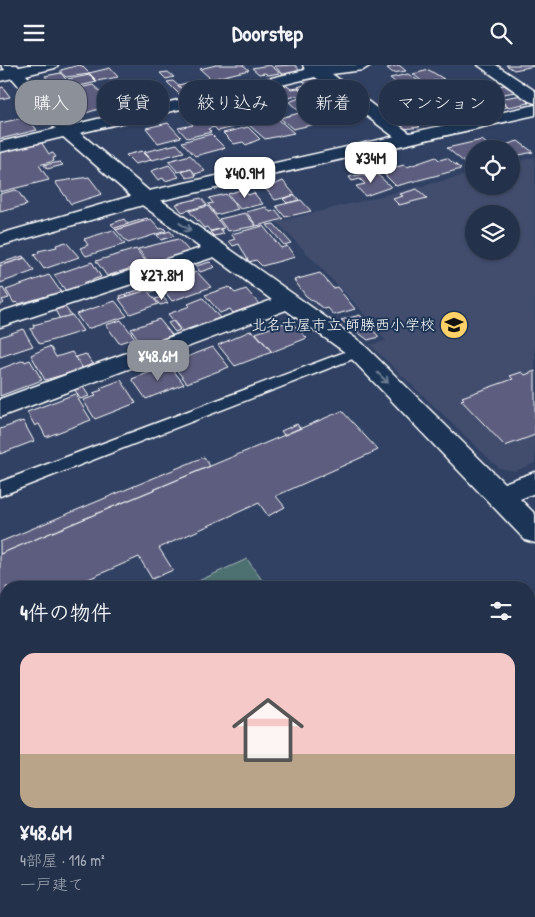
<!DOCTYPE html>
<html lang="ja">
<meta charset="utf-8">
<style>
:root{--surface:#24314a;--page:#303d54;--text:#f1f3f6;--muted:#a3a9b5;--line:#414c62;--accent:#8c9099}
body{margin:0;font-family:"Patrick Hand","Klee One",sans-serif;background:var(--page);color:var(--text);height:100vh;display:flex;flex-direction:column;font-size:19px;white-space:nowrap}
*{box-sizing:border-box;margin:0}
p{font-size:16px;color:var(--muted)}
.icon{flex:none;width:28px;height:28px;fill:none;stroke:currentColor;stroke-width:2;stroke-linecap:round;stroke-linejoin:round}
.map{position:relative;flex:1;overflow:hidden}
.side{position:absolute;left:0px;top:516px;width:535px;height:336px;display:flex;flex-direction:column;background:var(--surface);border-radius:20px 20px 0 0;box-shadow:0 1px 4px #0004,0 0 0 1px var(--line)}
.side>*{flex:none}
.banner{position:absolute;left:15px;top:15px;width:505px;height:45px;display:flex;gap:10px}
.buttons{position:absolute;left:465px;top:75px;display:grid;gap:10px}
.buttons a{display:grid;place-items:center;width:55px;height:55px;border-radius:50%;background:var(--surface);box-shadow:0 1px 4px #0004,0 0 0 1px var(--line);font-size:25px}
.price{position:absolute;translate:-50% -42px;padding:0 11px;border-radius:10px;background:#fff;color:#222;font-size:16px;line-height:32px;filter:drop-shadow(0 1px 2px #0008)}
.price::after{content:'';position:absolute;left:50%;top:30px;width:15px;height:11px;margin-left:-8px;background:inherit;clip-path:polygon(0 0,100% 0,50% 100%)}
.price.on{background:var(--accent);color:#fff}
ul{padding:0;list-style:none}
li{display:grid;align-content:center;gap:10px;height:265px;padding:0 20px}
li+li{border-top:1px solid var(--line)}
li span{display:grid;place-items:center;height:155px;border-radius:15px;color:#555}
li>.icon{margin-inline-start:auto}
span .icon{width:90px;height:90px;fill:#fffc;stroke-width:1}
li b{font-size:21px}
h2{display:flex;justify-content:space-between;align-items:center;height:60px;padding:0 20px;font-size:21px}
.pill{padding:0 18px;border-radius:20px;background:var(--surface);box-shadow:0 1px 4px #0004,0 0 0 1px var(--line);font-size:18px;line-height:45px}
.pill.on{background:var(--accent);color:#fff}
header{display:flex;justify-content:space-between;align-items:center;height:65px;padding:0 20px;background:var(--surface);font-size:22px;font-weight:700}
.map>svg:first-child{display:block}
.built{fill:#424d6e;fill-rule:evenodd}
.green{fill:#4e7071;stroke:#a6b8b8}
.building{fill:#5d5d7f;stroke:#fff}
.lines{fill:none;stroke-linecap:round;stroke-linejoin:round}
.service-casing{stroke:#fff;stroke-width:3}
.minor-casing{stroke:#fff;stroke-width:3}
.tertiary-casing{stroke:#fff;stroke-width:3}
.service{fill:#1d3557;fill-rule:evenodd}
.minor{fill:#1d3557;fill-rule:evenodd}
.tertiary{fill:#1d3557;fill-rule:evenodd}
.oneway{stroke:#6c7c92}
.labels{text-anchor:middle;stroke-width:4;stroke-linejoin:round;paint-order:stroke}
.poi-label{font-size:15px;fill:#fff;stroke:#1d3557;text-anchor:end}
</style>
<header><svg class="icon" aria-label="menu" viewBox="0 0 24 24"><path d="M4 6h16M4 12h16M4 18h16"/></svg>Doorstep<svg class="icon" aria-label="search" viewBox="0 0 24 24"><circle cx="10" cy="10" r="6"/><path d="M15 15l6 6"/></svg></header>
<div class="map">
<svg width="535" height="852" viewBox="0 0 535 852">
<rect width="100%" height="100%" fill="#304163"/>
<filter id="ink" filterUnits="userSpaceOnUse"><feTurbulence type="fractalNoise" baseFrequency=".02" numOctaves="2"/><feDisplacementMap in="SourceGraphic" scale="10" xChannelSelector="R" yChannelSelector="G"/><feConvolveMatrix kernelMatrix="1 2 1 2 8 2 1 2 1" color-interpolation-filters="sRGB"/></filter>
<g filter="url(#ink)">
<path class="built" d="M535,92v306l-20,8 -16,-3 -129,-123 16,-4 -26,-32 -83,-87 197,-49v13h37v-23zM474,149h37v37h-37z"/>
<g class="green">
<polygon points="247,494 267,522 185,522"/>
<polygon points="0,600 6,616 6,846 78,846 68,852 0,852"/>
</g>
<g class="building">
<polygon points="79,0 82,1 90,9 66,12 61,8 61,5"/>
<polygon points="216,0 243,0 249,5 211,14 200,4"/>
<polygon points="270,0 280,8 268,10 265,8 259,9 252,3"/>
<polygon points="295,0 300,6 284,10 274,1"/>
<polygon points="399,0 406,6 393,8 387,3"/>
<polygon points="506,0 535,0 535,1 514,5"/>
<polygon points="110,3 118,12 97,16 89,8"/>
<polygon points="429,5 444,14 424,18 413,9"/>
<polygon points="168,7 174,12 166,14 160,8"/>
<polygon points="61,8 72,22 59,25 54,23 45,11"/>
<polygon points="408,9 422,18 401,22 390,13"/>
<polygon points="90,10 97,17 75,22 68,14"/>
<polygon points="205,14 213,22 186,28 178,20"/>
<polygon points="311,14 317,14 327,22 305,27 298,22 307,19 303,16"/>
<polygon points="173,16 185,27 179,29 167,17"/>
<polygon points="144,19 156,32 142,34 131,22"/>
<polygon points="93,20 114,39 83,49 60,27"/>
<polygon points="504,20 515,27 493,31 484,24"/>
<polygon points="287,21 291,24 298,23 305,29 284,34 273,23"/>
<polygon points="3,22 10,32 0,34 0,23"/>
<polygon points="480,22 508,42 489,46 462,27"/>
<polygon points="460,26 479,41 453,47 458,51 451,52 446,48 440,49 421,34"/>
<polygon points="336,29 344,35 319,42 310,34"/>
<polygon points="522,30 529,38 509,42 498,34"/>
<polygon points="304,31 317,41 299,46 289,37"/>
<polygon points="238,37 258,55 236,58 219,41"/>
<polygon points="323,42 338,54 293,64 280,53"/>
<polygon points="427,45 438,55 418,60 406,50"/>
<polygon points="219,47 234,62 218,66 214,62 208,64 211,67 187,73 178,63 193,60 186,53"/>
<polygon points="403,47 410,54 395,57 387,51"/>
<polygon points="27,52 37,65 0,74 0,58"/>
<polygon points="277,53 294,68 265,74 249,60"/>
<polygon points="410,54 420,62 404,64 396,57"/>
<polygon points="168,58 181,72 158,78 146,63"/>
<polygon points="248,62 260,74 246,80 243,77 234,79 223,68"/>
<polygon points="211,69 225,83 195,91 182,77"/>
<polygon points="482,75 493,84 474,84 474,96 465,98 447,83"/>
<polygon points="518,76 533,87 511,92 511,84 499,82"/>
<polygon points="41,77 49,89 53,88 56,92 53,93 54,96 39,100 49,115 0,127 0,86"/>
<polygon points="177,79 184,87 152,95 144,87"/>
<polygon points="142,86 151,95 135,99 126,90"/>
<polygon points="190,90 205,106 195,109 191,104 178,107 168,96"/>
<polygon points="436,92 439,95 447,93 461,104 396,121 383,108 392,106 389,104 404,100 407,102"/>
<polygon points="364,96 371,102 356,106 349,100"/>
<polygon points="60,97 63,100 47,104 44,100"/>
<polygon points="169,100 179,112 165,116 163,113 158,115 151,106"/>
<polygon points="191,104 196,111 187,113 182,107"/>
<polygon points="363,109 366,112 377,109 391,122 365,131 356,121 365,119 360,114 352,116 349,112"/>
<polygon points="89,112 102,129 71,139 55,117"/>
<polygon points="283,116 295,130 275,135 265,123"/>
<polygon points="243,124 248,130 254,128 263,139 240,144 228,129"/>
<polygon points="417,124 427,133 399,140 393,134 403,131 400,129"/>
<polygon points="15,125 18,126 27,140 0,147 0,129"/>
<polygon points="226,129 238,144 216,150 208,139 213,138 209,133"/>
<polygon points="295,130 299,135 287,138 283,134"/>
<polygon points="201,133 207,140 182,147 176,139"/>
<polygon points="301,135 311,146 285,152 276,141"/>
<polygon points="208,141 224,163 210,166 207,162 204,163 189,146"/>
<polygon points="266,142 270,147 276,145 283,154 257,161 246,147"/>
<polygon points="245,148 256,161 228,166 219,154"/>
<polygon points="147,153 149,155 116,165 114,163"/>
<polygon points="124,154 128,159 115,163 111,159"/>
<polygon points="151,154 160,164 164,163 166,166 128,178 116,165"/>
<polygon points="274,159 291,178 284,180 267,160"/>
<polygon points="263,161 281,183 287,181 295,192 262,201 256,195 249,197 239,179 233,181 229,176 235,174 231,169"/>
<polygon points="221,164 224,169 214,171 210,167"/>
<polygon points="113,165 125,179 86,191 80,183 88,180 84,174"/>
<polygon points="170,166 174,171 161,175 157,170"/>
<polygon points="178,174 189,186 150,199 138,184"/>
<polygon points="66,177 79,192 44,204 34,190 39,188 38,186 57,182 56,180"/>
<polygon points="136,184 147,198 107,211 96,196"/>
<polygon points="23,191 24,193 0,201 0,198"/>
<polygon points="25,193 34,206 0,218 0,201"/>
<polygon points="92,197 101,212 83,218 85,220 66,226 54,210"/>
<polygon points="210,197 215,202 200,207 196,201"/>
<polygon points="197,207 211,222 172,236 158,218"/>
<polygon points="320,208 333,223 337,222 355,244 334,250 328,243 325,244 306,231 294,215"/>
<polygon points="49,210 61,227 19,239 17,237 14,238 6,225"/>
<polygon points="151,214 159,224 151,227 143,217"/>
<polygon points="229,222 235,228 246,224 259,239 233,248 230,244 220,248 205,230"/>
<polygon points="3,223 9,233 2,235 4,238 0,240 0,224"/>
<polygon points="144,223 146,225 121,234 120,231"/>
<polygon points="147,225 158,239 130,249 119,234"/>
<polygon points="163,232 168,238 160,240 155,234"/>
<polygon points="203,233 220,253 182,266 168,249 190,241 188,239"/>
<polygon points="115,236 127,251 87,264 76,249"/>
<polygon points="65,242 71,250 60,254 55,245"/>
<polygon points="72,250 83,266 40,279 30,264 34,263 33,260"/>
<polygon points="360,250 379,272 368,275 341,255"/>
<polygon points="159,254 172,270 143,281 131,264"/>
<polygon points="121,255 135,273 119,278 106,260"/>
<polygon points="173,256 180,265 175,267 168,258"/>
<polygon points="290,256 307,273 272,287 256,268"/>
<polygon points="23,264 33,281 0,292 0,272"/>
<polygon points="250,266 254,267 272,287 235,301 218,280"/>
<polygon points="48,282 51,283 56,292 72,287 83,304 45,315 31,290"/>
<polygon points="213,282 229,302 187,318 171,298"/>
<polygon points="86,289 94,300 83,304 76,292"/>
<polygon points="24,295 25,297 30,295 42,315 0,331 0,304"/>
<polygon points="169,300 184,319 146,334 132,314"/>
<polygon points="535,306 535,370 505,381 461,335 464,334 462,332 513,314 510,311 522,307 525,310"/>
<polygon points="121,315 136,338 95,354 83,335 96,331 93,328 102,325 100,323"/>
<polygon points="83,322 89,331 80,334 75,325"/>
<polygon points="75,329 91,355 46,372 39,359 35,361 27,347"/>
<polygon points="342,346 378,385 276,431 285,442 268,451 259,438 159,483 173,505 152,514 139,492 70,522 6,522 6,551 0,554 0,489"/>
<polygon points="23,356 34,376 0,389 0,364"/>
<polygon points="297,359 300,363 284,370 281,366"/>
<polygon points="204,392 210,401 0,489 0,477"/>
<polygon points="535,592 535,703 529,707 529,596"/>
<polygon points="105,846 376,846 366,852 95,852"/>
</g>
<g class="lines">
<defs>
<g id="service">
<polygon points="358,282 363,284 366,287 363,290 0,431 0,417"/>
<polygon points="535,749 535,774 529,777 529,752"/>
<polygon points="389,846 420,846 418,852 386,852"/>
</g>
<g id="minor">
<polygon points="29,0 58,0 55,3 0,16 0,6"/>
<polygon points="303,0 371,0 363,5 332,9 416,73 413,77 401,77 315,12 0,87 0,77 305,5"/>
<polygon points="478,0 496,0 535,26 535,38 529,36"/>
<polygon points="145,127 152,129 362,278 504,418 535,407 535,428 520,434 535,449 535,478 525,475 346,288 286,245 0,352 0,334 272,235 214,192 0,262 0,247 201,183 138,137 135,133 138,129"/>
</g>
<polygon id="tertiary" points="1,0 17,0 73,62 149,126 535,40 535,50 150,138 0,181 0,169 131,131 61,70"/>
</defs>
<use href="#service" class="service-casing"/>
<use href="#minor" class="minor-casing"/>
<use href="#tertiary" class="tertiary-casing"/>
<use href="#service" class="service"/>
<use href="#minor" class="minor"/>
<use href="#tertiary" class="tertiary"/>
</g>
<defs><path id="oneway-shaft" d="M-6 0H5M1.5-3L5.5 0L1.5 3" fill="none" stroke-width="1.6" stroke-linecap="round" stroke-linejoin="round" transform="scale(1.25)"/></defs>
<g class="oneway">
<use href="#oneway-shaft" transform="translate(185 162) rotate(36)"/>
<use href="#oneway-shaft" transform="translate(383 313) rotate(45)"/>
</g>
</g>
<defs>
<symbol id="school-disc" viewBox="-11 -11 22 22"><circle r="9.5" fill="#ffd166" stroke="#1d3557"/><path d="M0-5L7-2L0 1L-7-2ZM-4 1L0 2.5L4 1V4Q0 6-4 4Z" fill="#111"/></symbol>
</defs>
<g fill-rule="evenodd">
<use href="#school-disc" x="438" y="244" width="32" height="32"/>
</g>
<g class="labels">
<g class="poi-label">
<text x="435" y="265">北名古屋市立 師勝西小学校</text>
</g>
</g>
</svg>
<div class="buttons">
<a><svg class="icon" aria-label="locate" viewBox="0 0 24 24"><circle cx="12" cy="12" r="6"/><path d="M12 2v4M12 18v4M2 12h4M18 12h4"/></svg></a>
<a><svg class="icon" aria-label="layers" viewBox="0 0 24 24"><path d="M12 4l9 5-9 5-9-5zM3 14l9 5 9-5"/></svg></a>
</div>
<b class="price" style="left:371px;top:119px">¥34M</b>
<b class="price" style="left:245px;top:134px">¥40.9M</b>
<b class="price" style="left:162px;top:236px">¥27.8M</b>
<b class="price on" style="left:158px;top:317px">¥48.6M</b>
<div class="banner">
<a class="pill on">購入</a>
<a class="pill">賃貸</a>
<a class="pill">絞り込み</a>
<a class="pill">新着</a>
<a class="pill">マンション</a>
</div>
<section class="side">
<h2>4件の物件<svg class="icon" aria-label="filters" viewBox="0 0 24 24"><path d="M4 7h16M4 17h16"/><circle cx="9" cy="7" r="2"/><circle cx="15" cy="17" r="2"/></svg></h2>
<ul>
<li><span style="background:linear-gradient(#f6c9c9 65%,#b9a48a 0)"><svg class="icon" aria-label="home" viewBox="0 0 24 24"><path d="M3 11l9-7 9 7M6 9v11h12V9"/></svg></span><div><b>¥48.6M</b><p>4部屋 · 116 m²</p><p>一戸建て</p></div></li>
</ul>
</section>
</div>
